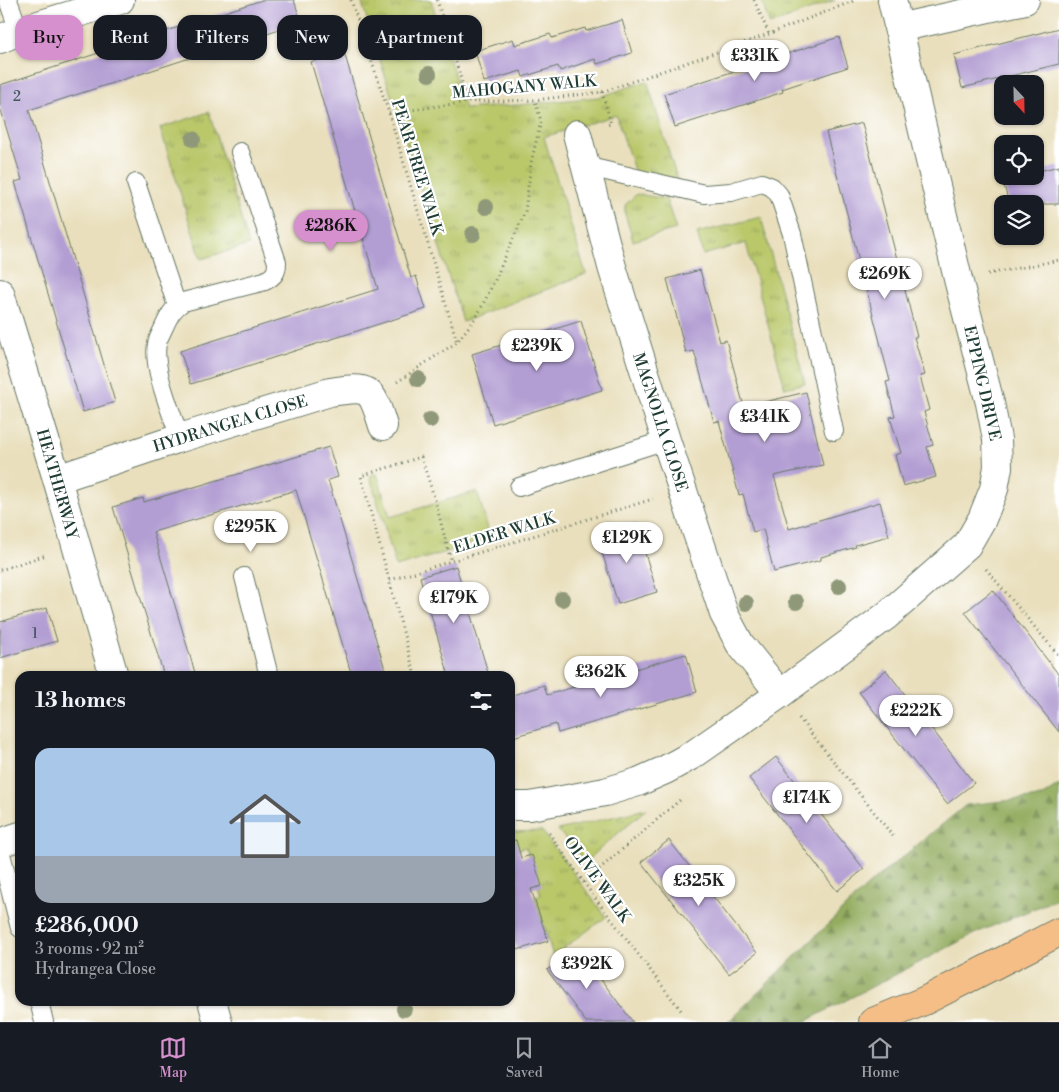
<!DOCTYPE html>
<meta charset="utf-8">
<style>
:root{--surface:#171b24;--page:#20242c;--text:#f1f3f6;--muted:#9ea1a6;--line:#363941;--accent:#d690ce}
body{margin:0;font-family:"Libre Bodoni",serif;background:var(--page);color:var(--text);height:100vh;display:flex;flex-direction:column;font-size:19px;white-space:nowrap}
*{box-sizing:border-box;margin:0}
p{font-size:16px;color:var(--muted)}
.icon{flex:none;width:28px;height:28px;fill:none;stroke:currentColor;stroke-width:2;stroke-linecap:round;stroke-linejoin:round}
.map{position:relative;flex:1;overflow:hidden}
.drawer{position:absolute;left:15px;top:671px;width:500px;height:335px;display:flex;flex-direction:column;background:var(--surface);border-radius:15px;box-shadow:0 1px 4px #0004}
.drawer>*{flex:none}
.guide{position:absolute;left:15px;top:15px;width:500px;height:45px;display:flex;gap:10px}
.needle{width:32px;rotate:158deg}
.buttons{position:absolute;left:994px;top:75px;display:grid;gap:10px}
.buttons a{display:grid;place-items:center;width:50px;height:50px;border-radius:10px;background:var(--surface);box-shadow:0 1px 4px #0004;font-size:25px}
.price{position:absolute;translate:-50% -42px;padding:0 11px;border-radius:18px;background:#fff;color:#222;font-size:16px;line-height:32px;filter:drop-shadow(0 1px 2px #0008)}
.price::after{content:'';position:absolute;left:50%;top:30px;width:15px;height:11px;margin-left:-8px;background:inherit;clip-path:polygon(0 0,100% 0,50% 100%)}
.price.current{background:var(--accent);color:#111}
ul{padding:0;list-style:none}
li{display:grid;align-content:center;gap:10px;height:265px;padding:0 20px}
li+li{border-top:1px solid var(--line)}
li span{display:grid;place-items:center;height:155px;border-radius:15px;color:#555}
li>.icon{margin-inline-start:auto}
span .icon{width:90px;height:90px;fill:#fffc;stroke-width:1}
li b{font-size:21px}
h2{display:flex;justify-content:space-between;align-items:center;height:60px;padding:0 20px;font-size:21px}
.chip{padding:0 18px;border-radius:15px;background:var(--surface);box-shadow:0 1px 4px #0004;font-size:18px;line-height:45px}
.chip.current{background:var(--accent);color:#111}
.tabs{display:flex;justify-content:space-around;align-items:center;height:70px;border-top:1px solid var(--line);background:var(--surface);font-size:14px;color:var(--muted)}
.tabs a{display:grid;justify-items:center;gap:2px}
.tabs .current{color:var(--accent)}
.map>svg:first-child{display:block}
.grass{fill:url(#grass-tufts);stroke:#6c8250}
.forest{fill:url(#forest-firs);stroke:#59744a}
.building{fill:#b29ed3}
.lines{fill:none;stroke-linecap:round;stroke-linejoin:round}
.service-casing{stroke:#667664;stroke-width:20}
.minor-casing{stroke:#667664;stroke-width:30}
.primary-casing{stroke:#667664;stroke-width:30}
.path{stroke:#667664;stroke-width:3;stroke-dasharray:1 4;stroke-linecap:butt}
.service{stroke:#fff;stroke-width:18}
.minor{stroke:#fff;stroke-width:28}
.primary{stroke:#f6be87;stroke-width:28}
.tree{fill:#8f9979}
.labels{text-anchor:middle;stroke-width:4.5;stroke-linejoin:round;paint-order:stroke}
.number-label{font-size:14px;fill:#44555c}
.street-label{font-size:16px;fill:#1f3d34;stroke:#fff}
</style>
<div class="map">
<svg width="1059" height="1022" viewBox="0 0 1059 1022">
<defs>
<pattern id="grass-tufts" width="24" height="20" patternUnits="userSpaceOnUse" patternTransform="scale(1.25)"><rect width="24" height="20" fill="#bac86b"/><path d="M3 7l-1-3M5 7V3M7 7l1-3M15 17l-1-3M17 17v-4M19 17l1-3" fill="none" stroke="#97a459"/></pattern>
<pattern id="forest-firs" width="22" height="20" patternUnits="userSpaceOnUse" patternTransform="scale(1.25)"><rect width="22" height="20" fill="#93ac5f"/><path d="M5 1l3.5 6h-7zM16 11l3.5 6h-7z" fill="#778d4f"/></pattern>
</defs>
<rect width="100%" height="100%" fill="#fff"/>
<filter id="ink" filterUnits="userSpaceOnUse"><feTurbulence type="fractalNoise" baseFrequency=".02" numOctaves="2"/><feDisplacementMap in="SourceGraphic" scale="10" xChannelSelector="R" yChannelSelector="G"/><feConvolveMatrix kernelMatrix="1 2 1 2 8 2 1 2 1" color-interpolation-filters="sRGB"/></filter>
<filter id="wash" filterUnits="userSpaceOnUse"><feTurbulence type="fractalNoise" baseFrequency=".0096" numOctaves="4" result="noise"/><feDisplacementMap in="SourceGraphic" scale="20" xChannelSelector="R" yChannelSelector="G"/><feGaussianBlur stdDeviation="1.12" result="paint"/><feColorMatrix in="noise" values="0 0 0 0 0 0 0 0 0 0 0 0 0 0 0 0 0 1.4 0 .05"/><feComposite in="paint" operator="in"/></filter>
<g filter="url(#wash)">
<rect width="100%" height="100%" fill="#e9dfbc"/>
<g class="grass">
<polygon points="361,0 431,0 465,109 529,104 599,97 647,81 678,182 635,173 616,115 544,137 586,274 463,322"/>
<polygon points="761,0 835,0 770,25"/>
<polygon points="209,112 249,245 201,259 160,128"/>
<polygon points="637,194 666,199 676,229 633,241 625,214 625,205"/>
<polygon points="761,217 805,383 785,388 746,243 703,255 697,233"/>
<polygon points="377,474 390,517 477,491 491,539 396,567 370,476"/>
<polygon points="646,809 585,862 558,830"/>
<polygon points="542,831 606,917 553,956 535,897 541,895 526,847 510,852 510,832"/>
</g>
<polygon class="forest" points="1059,785 1059,898 974,934 804,1022 728,1022 867,886 966,805 1041,797"/>
<g id="blocks">
<g class="building">
<polygon points="262,0 294,0 301,22 29,110 115,402 83,412 15,182 22,180 0,107 0,85"/>
<polygon points="622,20 632,53 597,64 595,59 560,71 558,66 523,77 521,71 484,82 475,51 513,39 515,45 550,34 552,38 585,28 586,31"/>
<polygon points="1059,28 1059,64 962,88 954,55"/>
<polygon points="839,37 848,67 782,89 783,92 675,127 664,94"/>
<polygon points="344,52 411,278 416,276 426,309 191,384 180,351 378,289 311,62"/>
<polygon points="862,123 917,337 914,337 925,375 920,376 929,410 924,412 933,445 927,447 936,477 903,486 895,455 901,453 890,417 895,416 886,382 890,381 826,132"/>
<polygon points="1059,166 1059,204 1009,204 1003,181 1020,176 1035,176 1035,172"/>
<polygon points="700,270 720,342 726,340 744,407 806,392 823,465 774,476 789,529 880,502 889,536 855,545 856,547 821,557 821,560 774,572 763,529 753,532 743,494 739,495 719,421 714,422 694,351 686,353 667,279"/>
<polygon points="581,321 602,390 493,424 472,354"/>
<polygon points="329,447 338,477 328,480 387,676 352,676 296,490 153,532 196,676 164,676 113,507 143,498 144,502"/>
<polygon points="636,524 657,592 618,604 597,536"/>
<polygon points="456,566 489,676 449,676 420,577"/>
<polygon points="993,590 1059,675 1059,732 965,612"/>
<polygon points="47,608 57,641 0,658 0,622"/>
<polygon points="686,654 697,692 558,733 556,724 510,738 510,696 544,685 547,695"/>
<polygon points="886,670 974,783 947,804 859,692"/>
<polygon points="776,757 864,869 837,891 749,778"/>
<polygon points="516,840 521,858 532,855 542,886 531,889 548,941 517,950 510,927 510,841"/>
<polygon points="669,840 757,953 729,974 641,862"/>
<polygon points="577,948 633,1022 586,1022 547,970"/>
</g>
</g>
</g>
<g filter="url(#ink)">
<use href="#blocks" fill-opacity="0" stroke="#667664" stroke-width="1"/>
<g class="lines">
<defs>
<g id="service">
<polyline points="8,0 19,31"/>
<polyline points="585,166 704,194 731,192 762,183 772,187 779,195 792,234 834,431"/>
<polyline points="136,183 177,306"/>
<path d="M180,438c-8,-24 -28,-70 -23,-94 1,-6 5,-12 7,-17 5,-11 9,-19 19,-25l82,-21c9,-5 12,-8 12,-19l-37,-110"/>
<polyline points="519,487 666,440"/>
<polyline points="244,577 269,676"/>
<polyline points="0,850 20,928"/>
<polyline points="39,1001 44,1022"/>
</g>
<g id="minor">
<polyline points="898,28 1025,0"/>
<polyline points="0,39 19,31 120,0"/>
<polyline points="577,134 612,267 666,440 724,614 740,644 780,694"/>
<polyline points="0,293 57,479 114,676"/>
<path d="M57,479l123,-41 150,-46c40,-6 41,-5 53,34"/>
<polyline points="510,806 530,806 605,792 638,782 665,770 694,754 780,694 886,616 967,545 982,519 994,489 998,467 997,439 990,403 958,279 892,0"/>
<polyline points="0,843 20,836"/>
<polyline points="212,1001 218,1022"/>
</g>
<polyline id="primary" points="873,1022 924,1001 1059,932"/>
</defs>
<use href="#service" class="service-casing"/>
<use href="#minor" class="minor-casing"/>
<use href="#primary" class="primary-casing"/>
<g class="path">
<polyline points="351,0 389,113 457,342"/>
<polyline points="437,0 468,102"/>
<polyline points="754,0 769,34"/>
<polyline points="602,92 611,124 607,125"/>
<polyline points="389,113 468,102 535,100 602,92 769,34 856,0"/>
<polyline points="988,274 1059,260"/>
<polyline points="397,382 457,342 477,316 495,280 525,212 531,163 541,121 535,100"/>
<polyline points="986,569 1059,656"/>
<polyline points="0,570 46,555"/>
<polyline points="390,580 653,499"/>
<polyline points="415,676 361,476 421,457 435,500 451,561"/>
<polyline points="799,718 893,836"/>
<polyline points="549,833 592,894 683,1013"/>
<polyline points="584,882 680,800 681,797"/>
</g>
<use href="#service" class="service"/>
<use href="#minor" class="minor"/>
<use href="#primary" class="primary"/>
</g>
<g class="tree">
<circle cx="429" cy="74" r="8"/>
<circle cx="193" cy="139" r="8"/>
<circle cx="486" cy="207" r="8"/>
<circle cx="473" cy="234" r="8"/>
<circle cx="418" cy="379" r="8"/>
<circle cx="430" cy="420" r="8"/>
<circle cx="839" cy="586" r="8"/>
<circle cx="562" cy="599" r="8"/>
<circle cx="796" cy="602" r="8"/>
<circle cx="746" cy="603" r="8"/>
<circle cx="404" cy="1009" r="8"/>
</g>
</g>
<g class="labels">
<g class="number-label">
<text x="17" y="101">2</text>
<text x="35" y="638">1</text>
</g>
<g class="street-label">
<text transform="translate(524 86) rotate(-5)" y="6">MAHOGANY WALK</text>
<text transform="translate(418 167) rotate(73)" y="6">PEAR TREE WALK</text>
<text transform="translate(983 383) rotate(77)" y="6">EPPING DRIVE</text>
<text transform="translate(661 422) rotate(72)" y="6">MAGNOLIA CLOSE</text>
<text transform="translate(230 423) rotate(-17)" y="6">HYDRANGEA CLOSE</text>
<text transform="translate(58 484) rotate(74)" y="6">HEATHERWAY</text>
<text transform="translate(504 532) rotate(-17)" y="6">ELDER WALK</text>
<text transform="translate(598 879) rotate(54)" y="6">OLIVE WALK</text>
</g>
</g>
</svg>
<div class="buttons">
<a><svg class="needle" viewBox="-14 -14 28 28"><path d="M0-13l5 13h-10z" fill="#e53935"/><path d="M0 13l5-13h-10z" fill="#9ea1a6"/></svg></a>
<a><svg class="icon" aria-label="locate" viewBox="0 0 24 24"><circle cx="12" cy="12" r="6"/><path d="M12 2v4M12 18v4M2 12h4M18 12h4"/></svg></a>
<a><svg class="icon" aria-label="layers" viewBox="0 0 24 24"><path d="M12 4l9 5-9 5-9-5zM3 14l9 5 9-5"/></svg></a>
</div>
<b class="price" style="left:755px;top:82px">£331K</b>
<b class="price current" style="left:331px;top:252px">£286K</b>
<b class="price" style="left:885px;top:300px">£269K</b>
<b class="price" style="left:537px;top:372px">£239K</b>
<b class="price" style="left:765px;top:443px">£341K</b>
<b class="price" style="left:251px;top:553px">£295K</b>
<b class="price" style="left:627px;top:564px">£129K</b>
<b class="price" style="left:454px;top:624px">£179K</b>
<b class="price" style="left:601px;top:698px">£362K</b>
<b class="price" style="left:916px;top:737px">£222K</b>
<b class="price" style="left:807px;top:824px">£174K</b>
<b class="price" style="left:699px;top:907px">£325K</b>
<b class="price" style="left:587px;top:990px">£392K</b>
<div class="guide">
<a class="chip current">Buy</a>
<a class="chip">Rent</a>
<a class="chip">Filters</a>
<a class="chip">New</a>
<a class="chip">Apartment</a>
</div>
<section class="drawer">
<h2>13 homes<svg class="icon" aria-label="filters" viewBox="0 0 24 24"><path d="M4 7h16M4 17h16"/><circle cx="9" cy="7" r="2"/><circle cx="15" cy="17" r="2"/></svg></h2>
<ul>
<li><span style="background:linear-gradient(#a9c7e8 70%,#9aa5b1 0)"><svg class="icon" aria-label="home" viewBox="0 0 24 24"><path d="M3 11l9-7 9 7M6 9v11h12V9"/></svg></span><div><b>£286,000</b><p>3 rooms · 92 m²</p><p>Hydrangea Close</p></div></li>
</ul>
</section>
</div>
<nav class="tabs">
<a class="current"><svg class="icon" aria-label="map" viewBox="0 0 24 24"><path d="M3 6l6-2 6 2 6-2v14l-6 2-6-2-6 2zM9 4v14M15 6v14"/></svg>Map</a>
<a><svg class="icon" aria-label="saved" viewBox="0 0 24 24"><path d="M7 4h10v16l-5-4-5 4z"/></svg>Saved</a>
<a><svg class="icon" aria-label="home" viewBox="0 0 24 24"><path d="M3 11l9-7 9 7M6 9v11h12V9"/></svg>Home</a>
</nav>
